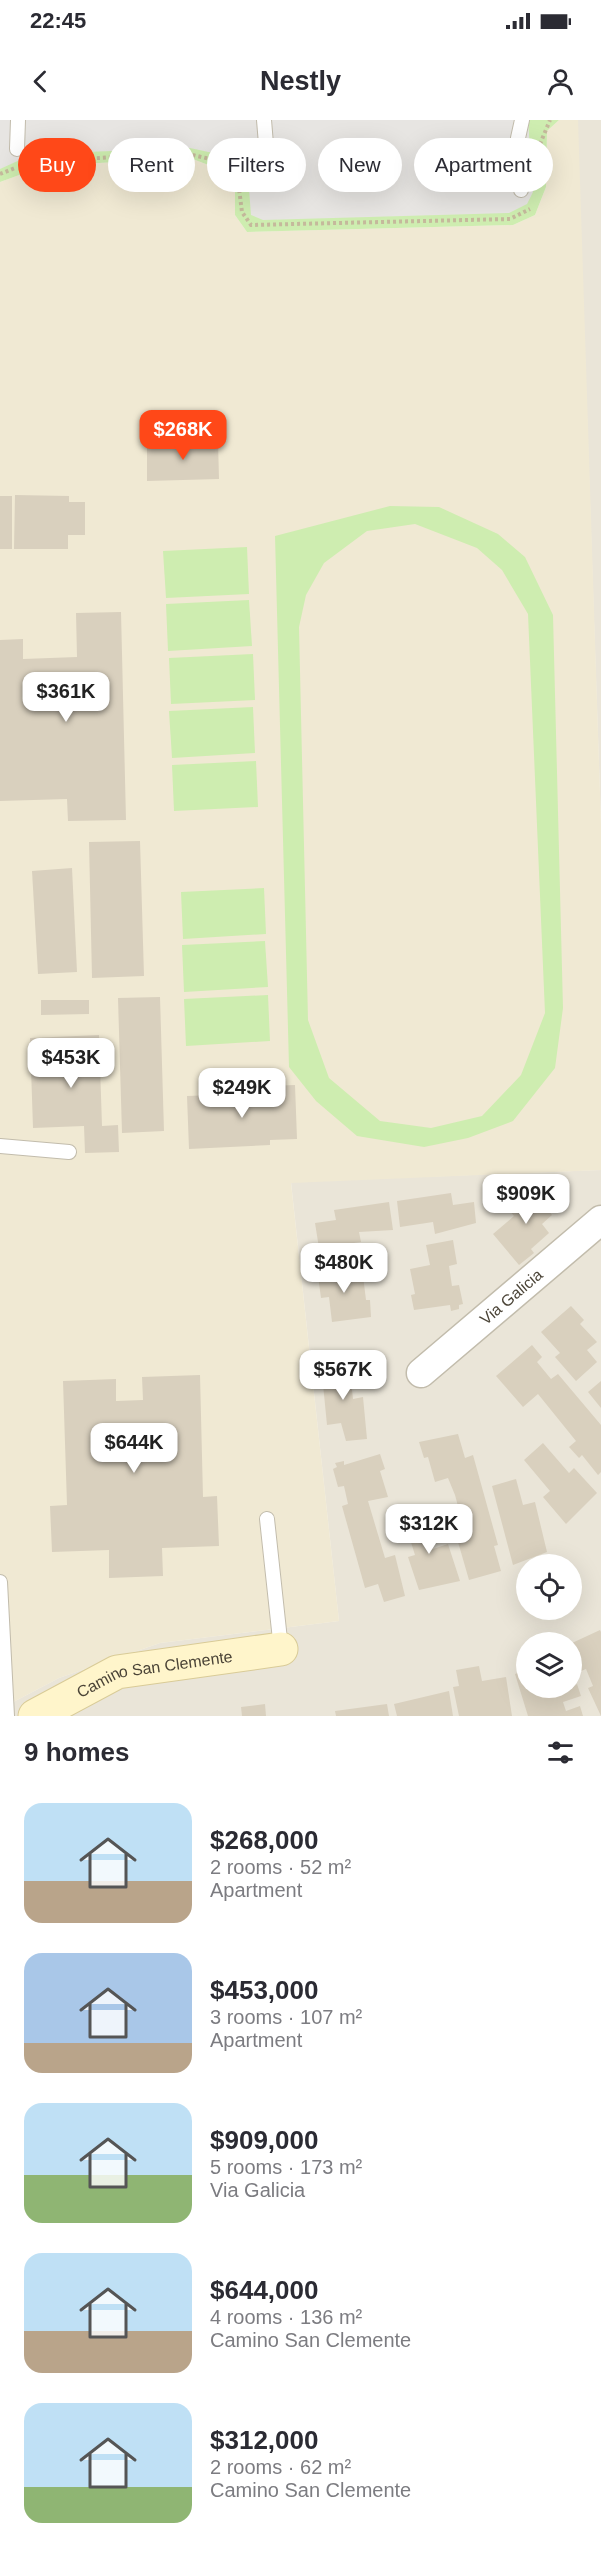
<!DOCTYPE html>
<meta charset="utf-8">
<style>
:root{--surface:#fff;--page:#f2f2f3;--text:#2b2b33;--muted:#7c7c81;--accent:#ff4818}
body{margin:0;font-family:Helvetica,sans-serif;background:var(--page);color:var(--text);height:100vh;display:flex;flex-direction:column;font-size:22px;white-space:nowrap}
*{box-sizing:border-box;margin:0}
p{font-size:20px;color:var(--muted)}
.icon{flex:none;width:33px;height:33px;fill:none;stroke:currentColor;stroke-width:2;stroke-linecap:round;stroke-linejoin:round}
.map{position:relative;height:1596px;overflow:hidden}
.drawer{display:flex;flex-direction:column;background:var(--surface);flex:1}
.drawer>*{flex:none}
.banner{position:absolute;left:18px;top:18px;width:566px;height:54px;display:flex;gap:12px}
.tools{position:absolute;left:516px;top:1434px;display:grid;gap:12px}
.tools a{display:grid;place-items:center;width:66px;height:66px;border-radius:50%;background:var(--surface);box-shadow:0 6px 24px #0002;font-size:30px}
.price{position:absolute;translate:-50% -51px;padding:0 14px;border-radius:12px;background:#fff;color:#222;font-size:20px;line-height:39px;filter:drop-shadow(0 2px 3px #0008)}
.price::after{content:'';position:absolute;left:50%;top:36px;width:18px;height:14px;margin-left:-9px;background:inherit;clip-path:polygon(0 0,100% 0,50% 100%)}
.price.selected{background:var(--accent);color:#fff}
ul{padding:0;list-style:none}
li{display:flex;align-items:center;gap:18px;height:150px;padding:0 24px}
li span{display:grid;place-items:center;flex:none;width:168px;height:120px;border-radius:18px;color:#555}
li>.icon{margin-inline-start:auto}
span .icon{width:72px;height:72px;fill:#fffc;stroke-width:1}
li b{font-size:26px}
h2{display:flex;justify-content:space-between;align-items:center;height:72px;padding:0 24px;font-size:26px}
.chip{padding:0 21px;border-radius:27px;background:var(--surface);box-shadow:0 6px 24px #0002;font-size:21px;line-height:54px}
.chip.selected{background:var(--accent);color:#fff}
.status{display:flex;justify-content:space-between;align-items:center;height:42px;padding:0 30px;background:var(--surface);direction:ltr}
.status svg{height:16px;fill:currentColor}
header{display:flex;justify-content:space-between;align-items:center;height:78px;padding:0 24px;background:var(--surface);font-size:27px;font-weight:700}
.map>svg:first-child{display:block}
.residential{fill:#eae5d8;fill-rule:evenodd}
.education{fill:#f0e9d3}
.green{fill:#ceedb0;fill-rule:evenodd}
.parking{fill:#e7e5e2}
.building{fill:#d9d0be}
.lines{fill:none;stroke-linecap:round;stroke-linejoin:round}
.lane-casing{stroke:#c2bcac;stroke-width:16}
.street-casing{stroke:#c2bcac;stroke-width:31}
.secondary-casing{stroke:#d9cb97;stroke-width:35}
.path{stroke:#c5b99c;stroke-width:4;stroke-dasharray:3 3;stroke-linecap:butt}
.lane{stroke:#fff;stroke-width:14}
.street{stroke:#fff;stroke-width:28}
.secondary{stroke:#fff5cb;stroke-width:33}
.labels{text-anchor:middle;stroke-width:4.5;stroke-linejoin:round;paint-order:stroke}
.street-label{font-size:16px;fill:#4b4437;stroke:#fff}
</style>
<div class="status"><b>22:45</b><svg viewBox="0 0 49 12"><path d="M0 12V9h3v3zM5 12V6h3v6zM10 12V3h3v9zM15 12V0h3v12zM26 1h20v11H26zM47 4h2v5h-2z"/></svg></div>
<header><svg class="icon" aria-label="back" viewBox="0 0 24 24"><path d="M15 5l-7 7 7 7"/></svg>Nestly<svg class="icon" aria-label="person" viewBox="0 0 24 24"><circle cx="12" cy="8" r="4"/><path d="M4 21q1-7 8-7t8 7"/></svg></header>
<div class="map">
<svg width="601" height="1596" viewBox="0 0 601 1596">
<rect width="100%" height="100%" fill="#f6f3ea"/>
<g class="residential">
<polygon points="578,0 601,0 601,704 577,2"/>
<path d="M601,1050v546h-601v-7l59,-31 101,-35 179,-22 -48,-439zM526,1444h46v46h-46zM526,1522h46v46h-46z"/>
</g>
<polygon class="education" points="559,0 578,0 601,704 601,1050 291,1063 339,1501 160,1523 59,1558 0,1589 0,62 44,46 190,38 219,49 236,66 235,95 247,112 513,105 535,95 546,67 547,11"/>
<g class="green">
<polygon points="0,0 559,0 547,11 546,67 535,95 513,105 247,112 235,95 235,66 219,49 190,38 44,46 0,62"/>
<path d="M390,386l49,1 59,27 27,23 28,58 10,393 -8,60 -42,53 -45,17 -44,9 -67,-11 -41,-35 -27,-34 -14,-531zM415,404l62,24 25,22 26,44 17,399 -24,62 -39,41 -51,12 -51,-7 -51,-43 -21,-58 -9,-393 7,-32 18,-32 43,-32z"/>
<polygon points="247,427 249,474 166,478 163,431"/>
<polygon points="249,480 252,526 168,531 166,484"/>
<polygon points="253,534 255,580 171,584 169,538"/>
<polygon points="253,587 255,633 172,638 169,591"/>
<polygon points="256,641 258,687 174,691 172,645"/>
<polygon points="264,768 266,814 183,819 181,772"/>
<polygon points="265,821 268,867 184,872 182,825"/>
<polygon points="268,875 270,921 186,926 184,879"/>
</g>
<polygon class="parking" points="0,0 528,0 533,72 527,84 509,93 263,100 251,95 248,56 241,39 190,28 33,34 0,49"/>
<g class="building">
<polygon points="218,321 219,359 147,361 147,322"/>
<polygon points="15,375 69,376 69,382 85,382 85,415 68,415 68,429 14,429"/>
<rect x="0" y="376" width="12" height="53"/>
<polygon points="121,492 126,700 68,701 67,679 0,681 0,520 23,519 23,539 77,537 76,493"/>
<polygon points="140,721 144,856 92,858 89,722"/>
<polygon points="72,748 77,852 38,854 32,751"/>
<polygon points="160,877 164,1011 122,1013 118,878"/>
<polygon points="41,880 89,880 89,894 41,895"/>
<polygon points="99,915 102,1006 118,1005 119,1032 85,1033 84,1006 33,1008 30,918"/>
<polygon points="295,965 297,1019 270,1020 270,1025 189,1029 187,976 268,973 268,966"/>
<polygon points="538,1066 555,1086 549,1091 552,1095 542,1104 549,1113 531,1129 534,1133 519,1145 493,1114 514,1096 509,1090"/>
<polygon points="451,1073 453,1085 474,1082 476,1103 435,1114 433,1102 400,1107 397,1081"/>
<polygon points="389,1082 393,1110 359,1112 361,1122 319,1128 315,1103 336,1100 334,1090"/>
<polygon points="453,1120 457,1144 449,1146 452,1166 459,1165 463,1184 459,1185 459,1189 451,1191 450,1185 414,1190 411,1175 415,1174 410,1149 430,1145 426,1125"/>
<polygon points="346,1142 348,1157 363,1156 366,1180 370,1180 371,1197 332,1202 329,1177 321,1178 318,1156 325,1155 324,1145"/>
<polygon points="571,1186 584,1200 580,1204 597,1222 587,1230 597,1242 576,1261 555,1237 560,1233 541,1212"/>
<polygon points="532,1225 542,1237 537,1242 551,1259 558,1254 601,1305 601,1352 598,1355 582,1335 579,1338 569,1327 576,1321 538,1274 523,1287 496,1256"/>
<polygon points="349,1241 353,1279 363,1277 367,1319 346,1321 341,1303 327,1305 321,1244"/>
<polygon points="200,1255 203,1377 217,1376 219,1426 162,1428 163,1456 109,1458 109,1430 52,1432 50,1386 67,1385 63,1261 116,1259 116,1281 143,1280 142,1257"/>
<polygon points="601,1261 601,1288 588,1272"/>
<polygon points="458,1314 465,1338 473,1335 498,1425 494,1426 501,1451 469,1460 456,1415 465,1412 455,1375 448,1358 435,1362 428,1337 424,1338 419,1322"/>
<polygon points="543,1323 569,1353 574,1348 597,1373 566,1404 543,1377 550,1371 524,1340"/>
<polygon points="380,1334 385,1349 380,1351 388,1377 368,1381 385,1438 395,1435 405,1476 384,1482 378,1464 365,1468 342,1386 348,1384 344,1366 338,1367 333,1349 337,1347 335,1343 344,1341 344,1345"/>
<polygon points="516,1359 523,1385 535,1382 547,1432 513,1445 492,1366"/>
<polygon points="430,1392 437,1414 423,1418 427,1431 448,1424 460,1461 419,1470 408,1437 415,1435 404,1400"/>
<polygon points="600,1510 601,1512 601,1596 588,1568 593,1566 586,1549 581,1551 572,1531 572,1523"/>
<polygon points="479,1546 482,1561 506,1557 512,1596 459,1596 453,1567 459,1566 456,1550"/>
<polygon points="526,1550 526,1568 572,1568 577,1564 581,1576 563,1582 566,1591 580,1586 583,1596 528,1596 515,1554"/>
<polygon points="449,1571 453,1596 397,1596 394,1584"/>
<polygon points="265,1584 266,1596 242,1596 241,1587"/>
<polygon points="387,1584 389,1596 336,1596 335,1591"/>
</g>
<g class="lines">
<defs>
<g id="lane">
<polyline points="264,0 266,24"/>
<polyline points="17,29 18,0"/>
<polyline points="521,70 518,18 522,0"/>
<polyline points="0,1026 69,1032"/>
<polyline points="267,1399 281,1529"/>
<polyline points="0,1462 7,1596"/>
</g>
<g id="street">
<path id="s1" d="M421,1253l180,-153"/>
</g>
<g id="secondary">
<path id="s2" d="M35,1596l82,-44 164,-23"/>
</g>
</defs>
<use href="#lane" class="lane-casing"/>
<use href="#street" class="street-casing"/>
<use href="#secondary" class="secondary-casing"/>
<g class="path">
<polyline points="540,24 550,0"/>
<polyline points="31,42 184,33 219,41 237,53 242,92 251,105 510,99 530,89"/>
<polyline points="0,54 15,48"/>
</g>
<use href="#lane" class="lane"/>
<use href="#street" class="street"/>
<use href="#secondary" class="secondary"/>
</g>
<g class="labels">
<g class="street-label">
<text dy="6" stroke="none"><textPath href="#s1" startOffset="118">Via Galicia</textPath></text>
<text dy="6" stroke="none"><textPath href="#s2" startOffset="129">Camino San Clemente</textPath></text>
</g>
</g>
</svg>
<div class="tools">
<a><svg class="icon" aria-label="locate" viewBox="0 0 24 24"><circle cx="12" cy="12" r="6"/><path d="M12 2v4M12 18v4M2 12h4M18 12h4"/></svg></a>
<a><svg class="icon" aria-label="layers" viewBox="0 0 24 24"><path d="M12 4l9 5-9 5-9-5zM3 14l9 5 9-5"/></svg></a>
</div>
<b class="price selected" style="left:183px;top:341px">$268K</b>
<b class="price" style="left:66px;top:603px">$361K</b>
<b class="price" style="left:71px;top:969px">$453K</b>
<b class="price" style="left:242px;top:999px">$249K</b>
<b class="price" style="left:526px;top:1105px">$909K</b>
<b class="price" style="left:344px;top:1174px">$480K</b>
<b class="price" style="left:343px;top:1281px">$567K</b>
<b class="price" style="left:134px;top:1354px">$644K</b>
<b class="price" style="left:429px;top:1435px">$312K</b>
<div class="banner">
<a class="chip selected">Buy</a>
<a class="chip">Rent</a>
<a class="chip">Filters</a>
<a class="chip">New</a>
<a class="chip">Apartment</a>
</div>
</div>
<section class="drawer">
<h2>9 homes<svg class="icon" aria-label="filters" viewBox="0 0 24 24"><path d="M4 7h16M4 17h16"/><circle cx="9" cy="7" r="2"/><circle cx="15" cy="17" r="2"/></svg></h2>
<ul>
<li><span style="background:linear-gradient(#bfe0f5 65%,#b9a48a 0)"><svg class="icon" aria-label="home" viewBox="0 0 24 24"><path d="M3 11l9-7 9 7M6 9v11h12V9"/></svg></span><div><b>$268,000</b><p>2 rooms · 52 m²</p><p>Apartment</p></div></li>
<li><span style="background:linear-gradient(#a9c7e8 75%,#b9a48a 0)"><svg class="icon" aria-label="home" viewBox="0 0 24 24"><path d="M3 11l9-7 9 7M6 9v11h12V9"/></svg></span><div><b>$453,000</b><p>3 rooms · 107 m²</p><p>Apartment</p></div></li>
<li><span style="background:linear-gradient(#bfe0f5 60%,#8fb573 0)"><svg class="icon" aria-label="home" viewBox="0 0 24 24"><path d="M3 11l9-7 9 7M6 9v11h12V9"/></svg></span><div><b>$909,000</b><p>5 rooms · 173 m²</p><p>Via Galicia</p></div></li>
<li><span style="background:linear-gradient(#bfe0f5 65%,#b9a48a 0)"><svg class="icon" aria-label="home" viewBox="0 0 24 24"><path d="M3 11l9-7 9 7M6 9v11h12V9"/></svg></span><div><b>$644,000</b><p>4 rooms · 136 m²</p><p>Camino San Clemente</p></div></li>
<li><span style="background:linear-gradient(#bfe0f5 70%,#8fb573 0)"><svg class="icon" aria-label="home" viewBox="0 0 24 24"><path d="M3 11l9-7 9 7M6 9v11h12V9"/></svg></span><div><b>$312,000</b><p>2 rooms · 62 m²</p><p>Camino San Clemente</p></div></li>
</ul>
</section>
